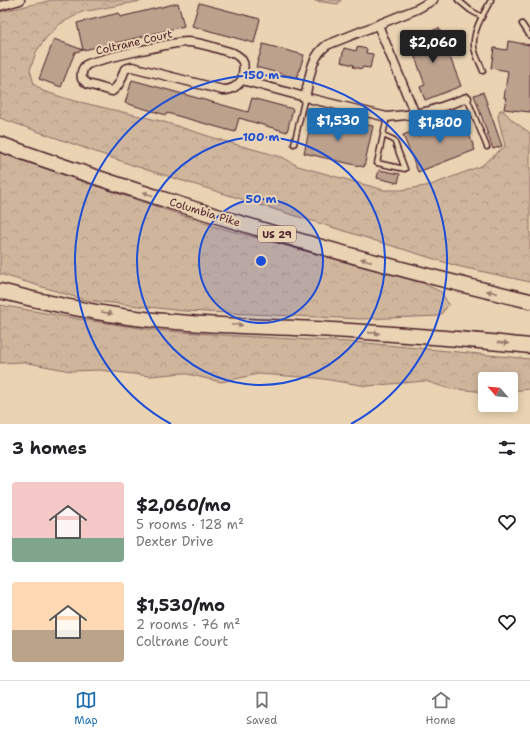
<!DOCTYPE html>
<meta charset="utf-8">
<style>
:root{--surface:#fff;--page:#f2f2f2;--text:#202124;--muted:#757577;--line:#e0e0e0;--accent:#1f6fb2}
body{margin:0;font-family:"Shantell Sans",sans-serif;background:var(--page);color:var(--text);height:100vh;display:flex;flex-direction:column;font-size:15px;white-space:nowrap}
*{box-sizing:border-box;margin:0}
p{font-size:13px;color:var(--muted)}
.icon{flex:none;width:22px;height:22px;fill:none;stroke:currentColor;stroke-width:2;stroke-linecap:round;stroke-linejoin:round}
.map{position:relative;height:424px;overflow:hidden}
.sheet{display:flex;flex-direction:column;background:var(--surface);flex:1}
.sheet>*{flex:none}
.needle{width:26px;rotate:297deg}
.fabs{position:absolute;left:478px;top:372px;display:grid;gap:8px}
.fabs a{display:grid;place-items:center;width:40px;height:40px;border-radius:4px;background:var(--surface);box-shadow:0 2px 10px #0003;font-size:20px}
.price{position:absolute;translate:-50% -34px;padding:0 9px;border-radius:4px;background:var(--accent);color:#fff;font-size:13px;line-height:26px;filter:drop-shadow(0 1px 2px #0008)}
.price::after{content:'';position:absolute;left:50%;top:24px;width:12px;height:9px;margin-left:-6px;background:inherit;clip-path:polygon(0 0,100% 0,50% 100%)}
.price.on{background:#222;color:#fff}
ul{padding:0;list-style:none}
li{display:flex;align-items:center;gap:12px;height:100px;padding:0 12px}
li span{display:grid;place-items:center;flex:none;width:112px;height:80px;border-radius:4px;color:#555}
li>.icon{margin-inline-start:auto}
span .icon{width:48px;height:48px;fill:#fffc;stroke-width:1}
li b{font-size:17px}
h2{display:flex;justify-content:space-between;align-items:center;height:48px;padding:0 12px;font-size:17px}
.tab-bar{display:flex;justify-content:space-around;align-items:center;height:56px;border-top:1px solid var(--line);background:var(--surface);font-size:11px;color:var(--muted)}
.tab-bar a{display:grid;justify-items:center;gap:2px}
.tab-bar .on{color:var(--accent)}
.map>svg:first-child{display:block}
.forest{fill:url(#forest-crowns);stroke:#8c6a64}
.building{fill:#bca18d;stroke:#4a1f2b}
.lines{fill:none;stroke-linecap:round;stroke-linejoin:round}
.lane-casing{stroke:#4a1f2b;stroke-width:7}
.street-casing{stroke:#4a1f2b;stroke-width:11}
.highway-casing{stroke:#4a1f2b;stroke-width:17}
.lane{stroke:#e9d3b2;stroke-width:4}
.street{stroke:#e9d3b2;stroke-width:8}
.highway{stroke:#e9d3b2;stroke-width:14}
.oneway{fill:#9a796e}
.ring{fill:none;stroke:#1d4ed8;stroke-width:2}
.labels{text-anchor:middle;stroke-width:4;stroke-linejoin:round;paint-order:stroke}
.shield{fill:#e9d3b2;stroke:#7a5554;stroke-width:1}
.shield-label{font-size:10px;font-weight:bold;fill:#4a1f2b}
.street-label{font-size:11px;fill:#4a1f2b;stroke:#e9d3b2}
.centre{fill:#1d4ed8;stroke:#e9d3b2;stroke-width:2}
.ring-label{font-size:12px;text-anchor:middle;font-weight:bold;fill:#1d4ed8;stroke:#e9d3b2;stroke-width:4;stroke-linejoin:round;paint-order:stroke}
</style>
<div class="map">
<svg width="530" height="424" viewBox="0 0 530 424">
<defs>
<pattern id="forest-crowns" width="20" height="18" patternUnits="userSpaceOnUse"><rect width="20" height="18" fill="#cfb59c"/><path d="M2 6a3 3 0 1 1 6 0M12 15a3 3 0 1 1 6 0" fill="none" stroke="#b39b87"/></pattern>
</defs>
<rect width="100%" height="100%" fill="#e9d3b2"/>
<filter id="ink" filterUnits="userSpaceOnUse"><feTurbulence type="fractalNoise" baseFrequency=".025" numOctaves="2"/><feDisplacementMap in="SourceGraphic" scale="8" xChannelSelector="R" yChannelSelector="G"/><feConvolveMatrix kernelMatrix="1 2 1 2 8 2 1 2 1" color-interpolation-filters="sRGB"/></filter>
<g filter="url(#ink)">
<g class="forest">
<polygon points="52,0 147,0 82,12 60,24 46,38 36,52 30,70 34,84 43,91 71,100 161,121 227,142 282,157 298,166 384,190 402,190 431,185 481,166 505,146 498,117 500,110 503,110 512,120 530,133 530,282 457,266 135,166 0,118 0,12"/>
<polygon points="315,0 341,0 338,4 315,1"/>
<polygon points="0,153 213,226 423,283 441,292 449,305 439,316 362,319 184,311 85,300 0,274"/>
<polygon points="0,305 79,319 154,330 222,335 366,343 530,359 530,389 511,391 511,379 485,379 485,392 447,388 425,381 367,386 317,378 258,374 221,382 183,373 150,376 99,370 71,371 23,362 0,363"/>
</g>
<g class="building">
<polygon points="178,3 184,26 132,39 75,52 61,87 39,79 54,39 83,50 77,23 119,13 120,17"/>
<polygon points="199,3 260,19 254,43 192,26"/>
<polygon points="439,28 461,86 425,100 420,87 425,85 413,51 407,54 403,42"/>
<polygon points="508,41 530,45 530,112 504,109 506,98 504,98 508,71 491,68 494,48 507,50"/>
<polygon points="263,44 304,55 297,78 256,67"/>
<polygon points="357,47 367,49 366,53 373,54 370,68 363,67 362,69 353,67 354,65 341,62 344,48 356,51"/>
<polygon points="132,80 248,112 252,98 293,109 287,132 239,118 235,132 167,113 166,115 125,103"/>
<polygon points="483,92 502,146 493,149 474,95"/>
<polygon points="461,113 475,150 418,172 403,135 416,130 418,136 452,123 449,117"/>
<polygon points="313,114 325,116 324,122 359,130 361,124 373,126 364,167 304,153"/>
<polygon points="379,170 400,174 398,183 377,178"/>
</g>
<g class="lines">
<defs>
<g id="lane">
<polyline points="458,0 470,10 482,17"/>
<polyline points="522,24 530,36"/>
<path d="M483,71c-3,-8 -8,-16 -9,-24 -2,-16 10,-34 17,-47"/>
<polyline points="467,98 487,147"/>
<polyline points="383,135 394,140 405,169 377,163 387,117"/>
<polyline points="294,144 305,97"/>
</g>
<g id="street">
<polyline points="0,6 20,0"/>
<polyline points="378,25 415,114"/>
<path d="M242,80c2,-13 5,-20 -9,-27 -13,-3 -31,-11 -45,-11 -10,-1 -94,18 -102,23 -4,4 -5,9 -4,14l6,5 24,7c8,-5 10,-14 13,-22l7,-2 91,23c9,0 13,-3 19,-10l70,19 75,18 28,-3 15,-3 37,-13"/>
<path d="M305,97c5,-18 5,-40 22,-52l90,-36 16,-9"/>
</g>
<g id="highway">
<path d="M0,144c58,21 116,40 175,59 117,37 235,70 355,98"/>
<path d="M0,291c42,11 85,20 128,26 68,9 137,9 205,13 66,4 132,9 197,16"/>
</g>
</defs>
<use href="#lane" class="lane-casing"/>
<use href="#street" class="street-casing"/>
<use href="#highway" class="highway-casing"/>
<use href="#lane" class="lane"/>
<use href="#street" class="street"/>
<use href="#highway" class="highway"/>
</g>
<defs><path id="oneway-solid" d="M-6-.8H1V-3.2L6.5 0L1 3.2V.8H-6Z"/></defs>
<g class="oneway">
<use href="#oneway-solid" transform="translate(148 194) rotate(-162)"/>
<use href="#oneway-solid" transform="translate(366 260) rotate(-166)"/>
<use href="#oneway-solid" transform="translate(492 292) rotate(-167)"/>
<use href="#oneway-solid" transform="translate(107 313) rotate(9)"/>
<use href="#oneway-solid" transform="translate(237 325) rotate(3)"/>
<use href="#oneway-solid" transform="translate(374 333) rotate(4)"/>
<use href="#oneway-solid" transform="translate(503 343) rotate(6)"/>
</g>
</g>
<circle cx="261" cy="261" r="62" fill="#1d4ed8" fill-opacity=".12"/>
<g class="ring">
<circle cx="261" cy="261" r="62"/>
<circle cx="261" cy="261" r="124"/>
<path d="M171 424A186 186 0 1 1 351 424"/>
</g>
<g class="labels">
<rect class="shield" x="258" y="226" width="38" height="16" rx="3"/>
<g class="shield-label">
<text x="277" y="238">US 29</text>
</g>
<g class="street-label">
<text transform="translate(134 42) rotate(-13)" y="4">Coltrane Court</text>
<text transform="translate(205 212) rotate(17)" y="4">Columbia Pike</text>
</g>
</g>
<circle cx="261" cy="261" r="6" class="centre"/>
<g class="ring-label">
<text x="261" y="79">150 m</text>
<text x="261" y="141">100 m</text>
<text x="261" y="203">50 m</text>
</g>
</svg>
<div class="fabs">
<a><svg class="needle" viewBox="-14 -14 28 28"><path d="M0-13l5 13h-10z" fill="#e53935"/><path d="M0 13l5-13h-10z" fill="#757577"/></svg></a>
</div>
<b class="price on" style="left:433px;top:64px">$2,060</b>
<b class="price" style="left:338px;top:142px">$1,530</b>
<b class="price" style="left:440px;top:144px">$1,800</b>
</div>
<section class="sheet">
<h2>3 homes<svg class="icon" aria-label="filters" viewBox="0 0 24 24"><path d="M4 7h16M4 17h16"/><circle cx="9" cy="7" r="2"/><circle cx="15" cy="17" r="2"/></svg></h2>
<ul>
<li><span style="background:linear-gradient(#f6c9c9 70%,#7fa58c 0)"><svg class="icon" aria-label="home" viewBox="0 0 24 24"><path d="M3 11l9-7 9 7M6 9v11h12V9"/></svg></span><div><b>$2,060/mo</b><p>5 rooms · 128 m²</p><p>Dexter Drive</p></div><svg class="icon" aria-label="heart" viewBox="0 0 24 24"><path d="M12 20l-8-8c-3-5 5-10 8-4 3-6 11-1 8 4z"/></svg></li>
<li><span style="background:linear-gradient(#ffd9b3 60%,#b9a48a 0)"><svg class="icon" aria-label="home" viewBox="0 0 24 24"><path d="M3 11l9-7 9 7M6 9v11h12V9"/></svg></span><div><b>$1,530/mo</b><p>2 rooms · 76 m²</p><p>Coltrane Court</p></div><svg class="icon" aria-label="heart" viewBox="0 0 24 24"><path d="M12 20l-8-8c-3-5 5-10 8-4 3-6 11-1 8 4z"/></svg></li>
</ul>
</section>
<nav class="tab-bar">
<a class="on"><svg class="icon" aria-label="map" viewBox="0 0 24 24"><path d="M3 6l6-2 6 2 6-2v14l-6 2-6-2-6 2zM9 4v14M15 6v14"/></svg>Map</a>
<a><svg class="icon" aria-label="saved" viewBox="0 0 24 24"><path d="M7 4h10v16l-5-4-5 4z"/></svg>Saved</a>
<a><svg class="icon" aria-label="home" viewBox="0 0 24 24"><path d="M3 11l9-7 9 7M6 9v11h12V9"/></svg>Home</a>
</nav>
